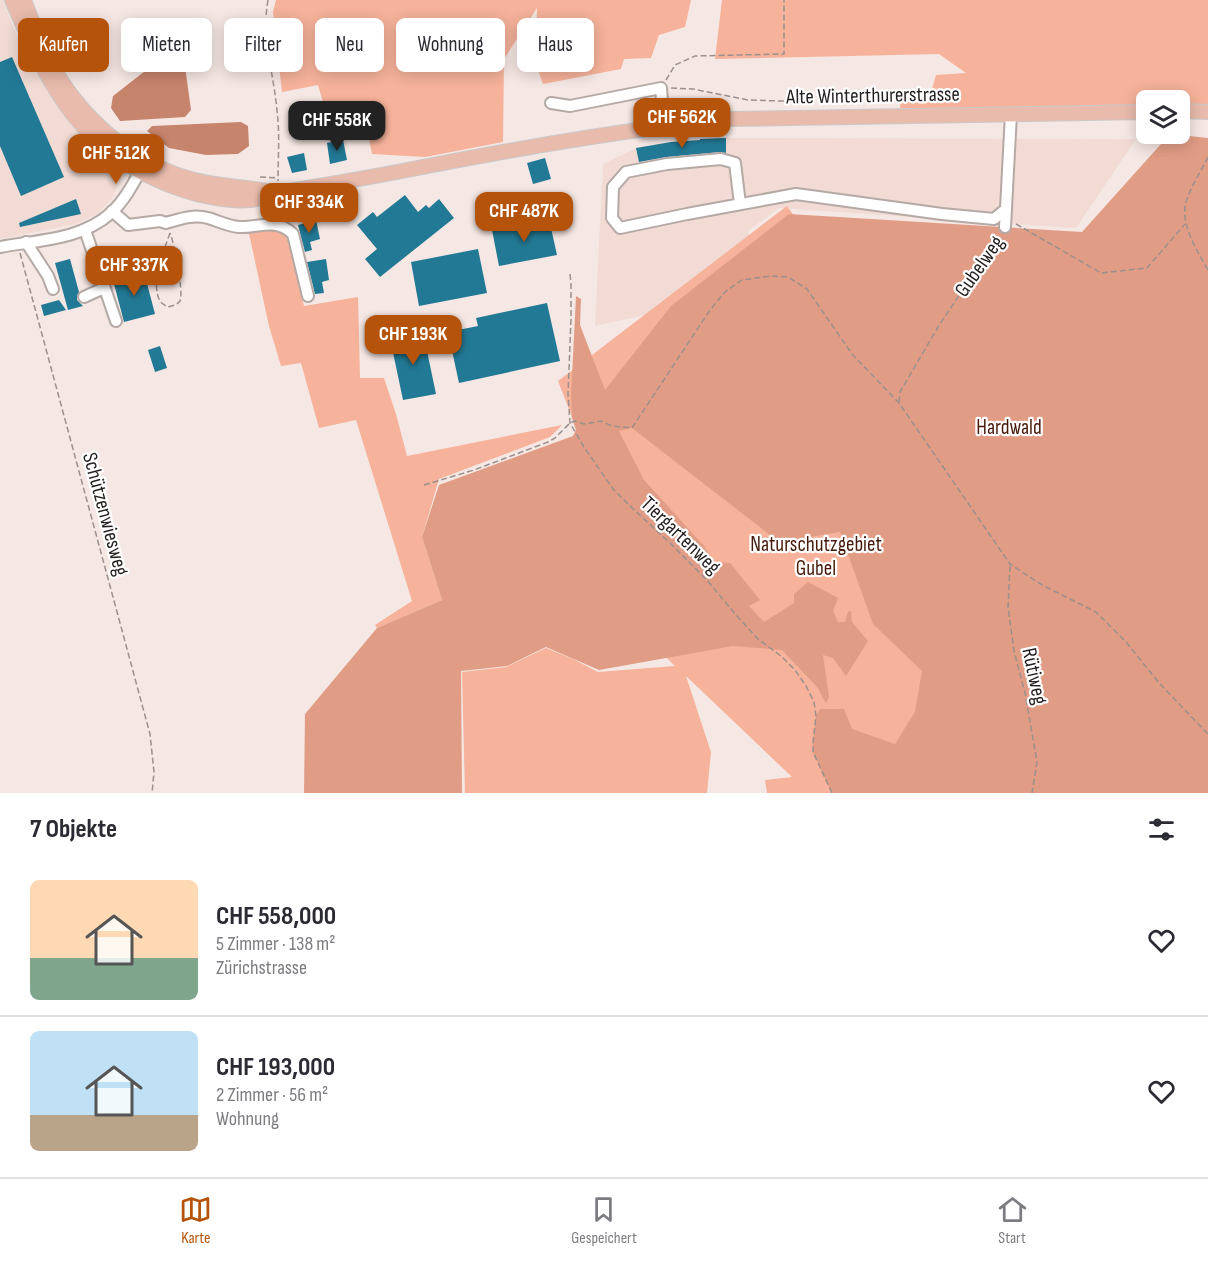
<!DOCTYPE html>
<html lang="de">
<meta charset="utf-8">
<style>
:root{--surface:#fff;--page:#f7f7f7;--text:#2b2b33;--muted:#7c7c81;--line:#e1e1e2;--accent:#b45309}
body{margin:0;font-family:"Sofia Sans Condensed",sans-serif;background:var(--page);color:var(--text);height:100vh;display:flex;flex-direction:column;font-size:22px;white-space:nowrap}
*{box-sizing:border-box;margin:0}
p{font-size:20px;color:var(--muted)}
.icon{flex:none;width:33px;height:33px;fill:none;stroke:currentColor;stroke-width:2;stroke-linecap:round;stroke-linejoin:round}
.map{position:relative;height:793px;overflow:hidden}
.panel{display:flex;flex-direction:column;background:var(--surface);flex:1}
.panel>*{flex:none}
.banner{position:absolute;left:18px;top:18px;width:600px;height:54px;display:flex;gap:12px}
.tools{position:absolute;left:1136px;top:90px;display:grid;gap:12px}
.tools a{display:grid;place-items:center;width:54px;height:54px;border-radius:9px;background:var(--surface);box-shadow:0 3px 15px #0003;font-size:30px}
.price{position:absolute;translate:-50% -51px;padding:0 14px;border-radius:12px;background:var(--accent);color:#fff;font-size:20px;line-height:39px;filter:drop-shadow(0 2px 3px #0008)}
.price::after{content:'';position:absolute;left:50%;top:36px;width:18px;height:14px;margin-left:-9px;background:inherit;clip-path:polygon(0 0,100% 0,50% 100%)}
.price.on{background:#222;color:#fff}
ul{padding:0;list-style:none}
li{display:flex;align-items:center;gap:18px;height:150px;padding:0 30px}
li+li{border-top:2px solid var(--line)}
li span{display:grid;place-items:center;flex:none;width:168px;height:120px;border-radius:9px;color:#555}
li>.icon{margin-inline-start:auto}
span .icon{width:72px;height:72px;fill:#fffc;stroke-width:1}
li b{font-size:26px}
h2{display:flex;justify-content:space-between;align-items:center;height:72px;padding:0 30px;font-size:26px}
.chip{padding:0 21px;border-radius:9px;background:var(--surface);box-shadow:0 3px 15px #0003;font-size:21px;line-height:54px}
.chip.on{background:var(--accent);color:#fff}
.tab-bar{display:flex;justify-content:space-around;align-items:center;height:84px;border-top:2px solid var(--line);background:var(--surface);font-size:16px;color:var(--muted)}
.tab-bar a{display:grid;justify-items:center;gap:3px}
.tab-bar .on{color:var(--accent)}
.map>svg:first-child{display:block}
.built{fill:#f1dbd4}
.green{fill:#f6b29a}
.forest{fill:#e19c85}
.water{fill:#c7846d}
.building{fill:#227995}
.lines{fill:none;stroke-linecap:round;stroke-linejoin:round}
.minor-casing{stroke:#b5a9a5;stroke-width:14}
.major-casing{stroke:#cac9c9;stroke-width:16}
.path{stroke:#9a908d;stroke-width:1.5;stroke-dasharray:6 3;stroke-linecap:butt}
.minor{stroke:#fff;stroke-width:10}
.major{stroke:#e8bbac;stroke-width:14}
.labels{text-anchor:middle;stroke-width:4.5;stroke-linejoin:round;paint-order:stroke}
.street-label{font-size:21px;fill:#241f1e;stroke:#fff}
.park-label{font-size:21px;fill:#461a0b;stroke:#fff}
</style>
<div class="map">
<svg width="1208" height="793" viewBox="0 0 1208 793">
<rect width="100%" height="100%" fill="#f5e7e3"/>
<g class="built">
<polygon points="0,0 3,0 14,29 52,95 116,164 121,178 112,199 97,214 76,224 0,239"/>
<polygon points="722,138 1136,139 1076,228 779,208 748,231 751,248 657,312 595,326 603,164 636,148"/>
</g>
<g class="green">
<polygon points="276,0 691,0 685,27 659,35 651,58 624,59 621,69 543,84 535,62 537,8 504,59 503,142 425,157 372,154 365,118 327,116 318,85 282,92 273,12"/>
<polygon points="722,0 1208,0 1208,108 1179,108 1179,100 1146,100 1146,108 900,108 901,95 930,96 936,75 966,73 939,54 715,59"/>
<polygon points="787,206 1104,657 896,793 767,793 765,780 792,777 686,676 711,752 707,793 465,793 462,672 506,667 546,648 573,659 598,672 675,666 666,657 558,381"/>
<polygon points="285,228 304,306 358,297 360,378 384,378 396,414 407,456 562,425 550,437 439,479 422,537 442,600 377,628 375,625 412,601 356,420 319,428 301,363 281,366 269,326 248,229"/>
</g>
<polygon class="forest" points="1170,134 1208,138 1208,793 832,793 813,752 813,743 816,716 820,709 844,709 852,729 895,744 915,712 922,671 873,624 840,532 779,542 632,428 619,431 644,480 704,546 714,562 730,563 760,600 749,606 764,622 794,603 794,594 808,582 838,598 833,611 838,622 845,622 848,612 851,611 852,622 868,641 846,676 833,658 823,655 829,697 826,703 817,687 782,650 733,646 599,670 546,647 507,666 461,671 462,793 304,793 305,714 377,628 442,600 422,537 439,485 573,436 576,430 572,418 571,396 576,296 581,299 580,325 605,390 671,306 789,214 1082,232"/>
<g class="water">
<polygon points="179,53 184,59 191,110 185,117 120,121 111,108 113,96 163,57"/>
<polygon points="241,122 248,126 249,146 238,154 206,155 169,148 147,131 152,126"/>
</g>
<g class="building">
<polygon points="12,57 64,177 21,196 0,146 0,62"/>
<polygon points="726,138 726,153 720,152 666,157 639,162 636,148 671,142 700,140 700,139"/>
<polygon points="343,140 347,160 330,164 327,143"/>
<polygon points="304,153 307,170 292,173 287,157"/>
<polygon points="545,158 551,179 533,184 527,163"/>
<polygon points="405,195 418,212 426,205 429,208 439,199 454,218 380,277 365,259 377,249 357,225 373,212 377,217"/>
<polygon points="76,199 81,214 20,227 19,223"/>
<polygon points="549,219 557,255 499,266 492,230"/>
<polygon points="316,220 320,239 310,242 312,250 305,252 298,225"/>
<polygon points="478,249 487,293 419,306 411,262"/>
<polygon points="70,259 79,292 77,296 77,300 83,306 68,310 55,263"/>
<polygon points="326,259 329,280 322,282 324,293 315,294 307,262"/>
<polygon points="144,272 155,314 124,322 113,280"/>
<polygon points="59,300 66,310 44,316 41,305"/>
<polygon points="547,303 560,361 459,383 448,332 478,326 476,318"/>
<polygon points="423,332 436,394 403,400 390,338"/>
<polygon points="160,346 167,368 155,372 148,350"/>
</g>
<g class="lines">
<defs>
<g id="minor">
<polyline points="551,103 570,106 661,88 664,126"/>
<polyline points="740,204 735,163 721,159 667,164 626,172 613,187 612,218 620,228 687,214 796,194 942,214 994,219 1006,209"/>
<path d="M112,211l16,14 32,-4 6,2c14,-4 27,-9 42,-5 10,3 20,8 31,9 21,1 36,-10 54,7l15,62"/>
<polyline points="1005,227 1011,114"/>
<polyline points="85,230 116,321"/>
<polyline points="26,242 48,276 53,289"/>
<path d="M0,247c38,-7 81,-7 111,-34 14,-13 23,-31 32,-47"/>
<polyline points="84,297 104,288"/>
</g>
<g id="major">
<path d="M12,0c37,88 71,156 168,189 20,7 49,13 71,11 10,-1 20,-6 31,-8 50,-8 101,-17 151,-27 98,-19 196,-36 295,-46l418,-7"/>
<path d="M24,0c8,21 16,43 27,63 28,53 79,98 136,115 28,9 57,8 86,14"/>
<polyline points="1179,111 1208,112"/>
</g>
</defs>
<use href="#minor" class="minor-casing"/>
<use href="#major" class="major-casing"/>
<g class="path">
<path d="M268,0c-7,37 6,74 9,111 3,23 1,47 1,70"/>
<polyline points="666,80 675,65 695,56 784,54 784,0"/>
<polyline points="671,88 693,89 748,100 812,102"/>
<path d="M1208,157c-7,14 -16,28 -21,42 -9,22 10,52 21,71"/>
<polyline points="260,177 278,178"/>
<polyline points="1016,224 1101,273 1147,268 1185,224"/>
<path d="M170,233c-6,17 -20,51 -10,68 0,1 6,5 7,6 5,-1 10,-2 13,-6 4,-8 -6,-59 -10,-68"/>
<polyline points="20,253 150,734 154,772 152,793"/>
<polyline points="570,274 571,284 571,319 568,394 570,423 584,447 613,489 628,504 672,545 706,579 737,616 758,639 781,656 795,670 806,686 814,702 816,716 813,743 813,752 832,793"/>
<polyline points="899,402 900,392 938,327 960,294 1000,243 1002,237"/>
<polyline points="424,485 474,470 548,442 555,438 570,423 575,421 584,424 601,421 612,426 632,428 710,310 725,292 742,280 771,276 788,277 807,289 852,354 899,403 1010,564 1042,585 1096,612 1126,642 1160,684 1208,734"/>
<polyline points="1010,566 1008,607 1014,651 1025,693 1037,762 1032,793"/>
</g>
<use href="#minor" class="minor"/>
<use href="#major" class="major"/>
</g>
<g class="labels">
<g class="street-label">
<text transform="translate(873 95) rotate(-1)" y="7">Alte Winterthurerstrasse</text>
<text transform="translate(979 266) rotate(-55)" y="7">Gubelweg</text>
<text transform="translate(106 514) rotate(75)" y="7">Schützenwiesweg</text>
<text transform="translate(681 535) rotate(44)" y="7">Tiergartenweg</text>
<text transform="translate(1035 676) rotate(78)" y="7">Rütiweg</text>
</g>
<g class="park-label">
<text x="1009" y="434">Hardwald</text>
<text x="816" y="551">Naturschutzgebiet<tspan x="816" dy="24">Gubel</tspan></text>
</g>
</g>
</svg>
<div class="tools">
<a><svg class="icon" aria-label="layers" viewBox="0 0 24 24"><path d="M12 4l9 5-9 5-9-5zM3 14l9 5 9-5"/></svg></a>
</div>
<b class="price" style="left:682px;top:149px">CHF 562K</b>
<b class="price on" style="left:337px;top:152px">CHF 558K</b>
<b class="price" style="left:116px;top:185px">CHF 512K</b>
<b class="price" style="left:309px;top:234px">CHF 334K</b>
<b class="price" style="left:524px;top:243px">CHF 487K</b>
<b class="price" style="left:134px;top:297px">CHF 337K</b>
<b class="price" style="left:413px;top:366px">CHF 193K</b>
<div class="banner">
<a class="chip on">Kaufen</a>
<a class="chip">Mieten</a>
<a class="chip">Filter</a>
<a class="chip">Neu</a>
<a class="chip">Wohnung</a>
<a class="chip">Haus</a>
</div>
</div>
<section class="panel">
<h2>7 Objekte<svg class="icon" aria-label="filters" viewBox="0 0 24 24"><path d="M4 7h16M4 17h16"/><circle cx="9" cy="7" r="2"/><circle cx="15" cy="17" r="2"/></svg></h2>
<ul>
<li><span style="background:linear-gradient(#ffd9b3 65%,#7fa58c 0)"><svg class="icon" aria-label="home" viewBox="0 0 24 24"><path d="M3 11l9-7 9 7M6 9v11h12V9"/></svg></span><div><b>CHF 558,000</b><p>5 Zimmer · 138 m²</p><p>Zürichstrasse</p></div><svg class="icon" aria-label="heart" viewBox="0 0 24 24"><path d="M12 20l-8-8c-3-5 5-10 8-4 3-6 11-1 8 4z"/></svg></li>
<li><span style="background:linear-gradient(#bfe0f5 70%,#b9a48a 0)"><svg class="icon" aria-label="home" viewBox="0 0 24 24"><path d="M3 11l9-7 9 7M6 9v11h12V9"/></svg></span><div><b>CHF 193,000</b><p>2 Zimmer · 56 m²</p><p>Wohnung</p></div><svg class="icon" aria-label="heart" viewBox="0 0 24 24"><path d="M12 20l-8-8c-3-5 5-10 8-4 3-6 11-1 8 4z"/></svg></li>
</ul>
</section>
<nav class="tab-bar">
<a class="on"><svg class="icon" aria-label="map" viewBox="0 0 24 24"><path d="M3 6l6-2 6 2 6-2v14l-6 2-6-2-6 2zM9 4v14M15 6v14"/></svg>Karte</a>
<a><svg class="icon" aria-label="saved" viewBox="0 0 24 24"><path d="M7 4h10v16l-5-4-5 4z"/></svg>Gespeichert</a>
<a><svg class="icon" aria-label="home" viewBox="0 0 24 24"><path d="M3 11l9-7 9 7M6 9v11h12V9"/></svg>Start</a>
</nav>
